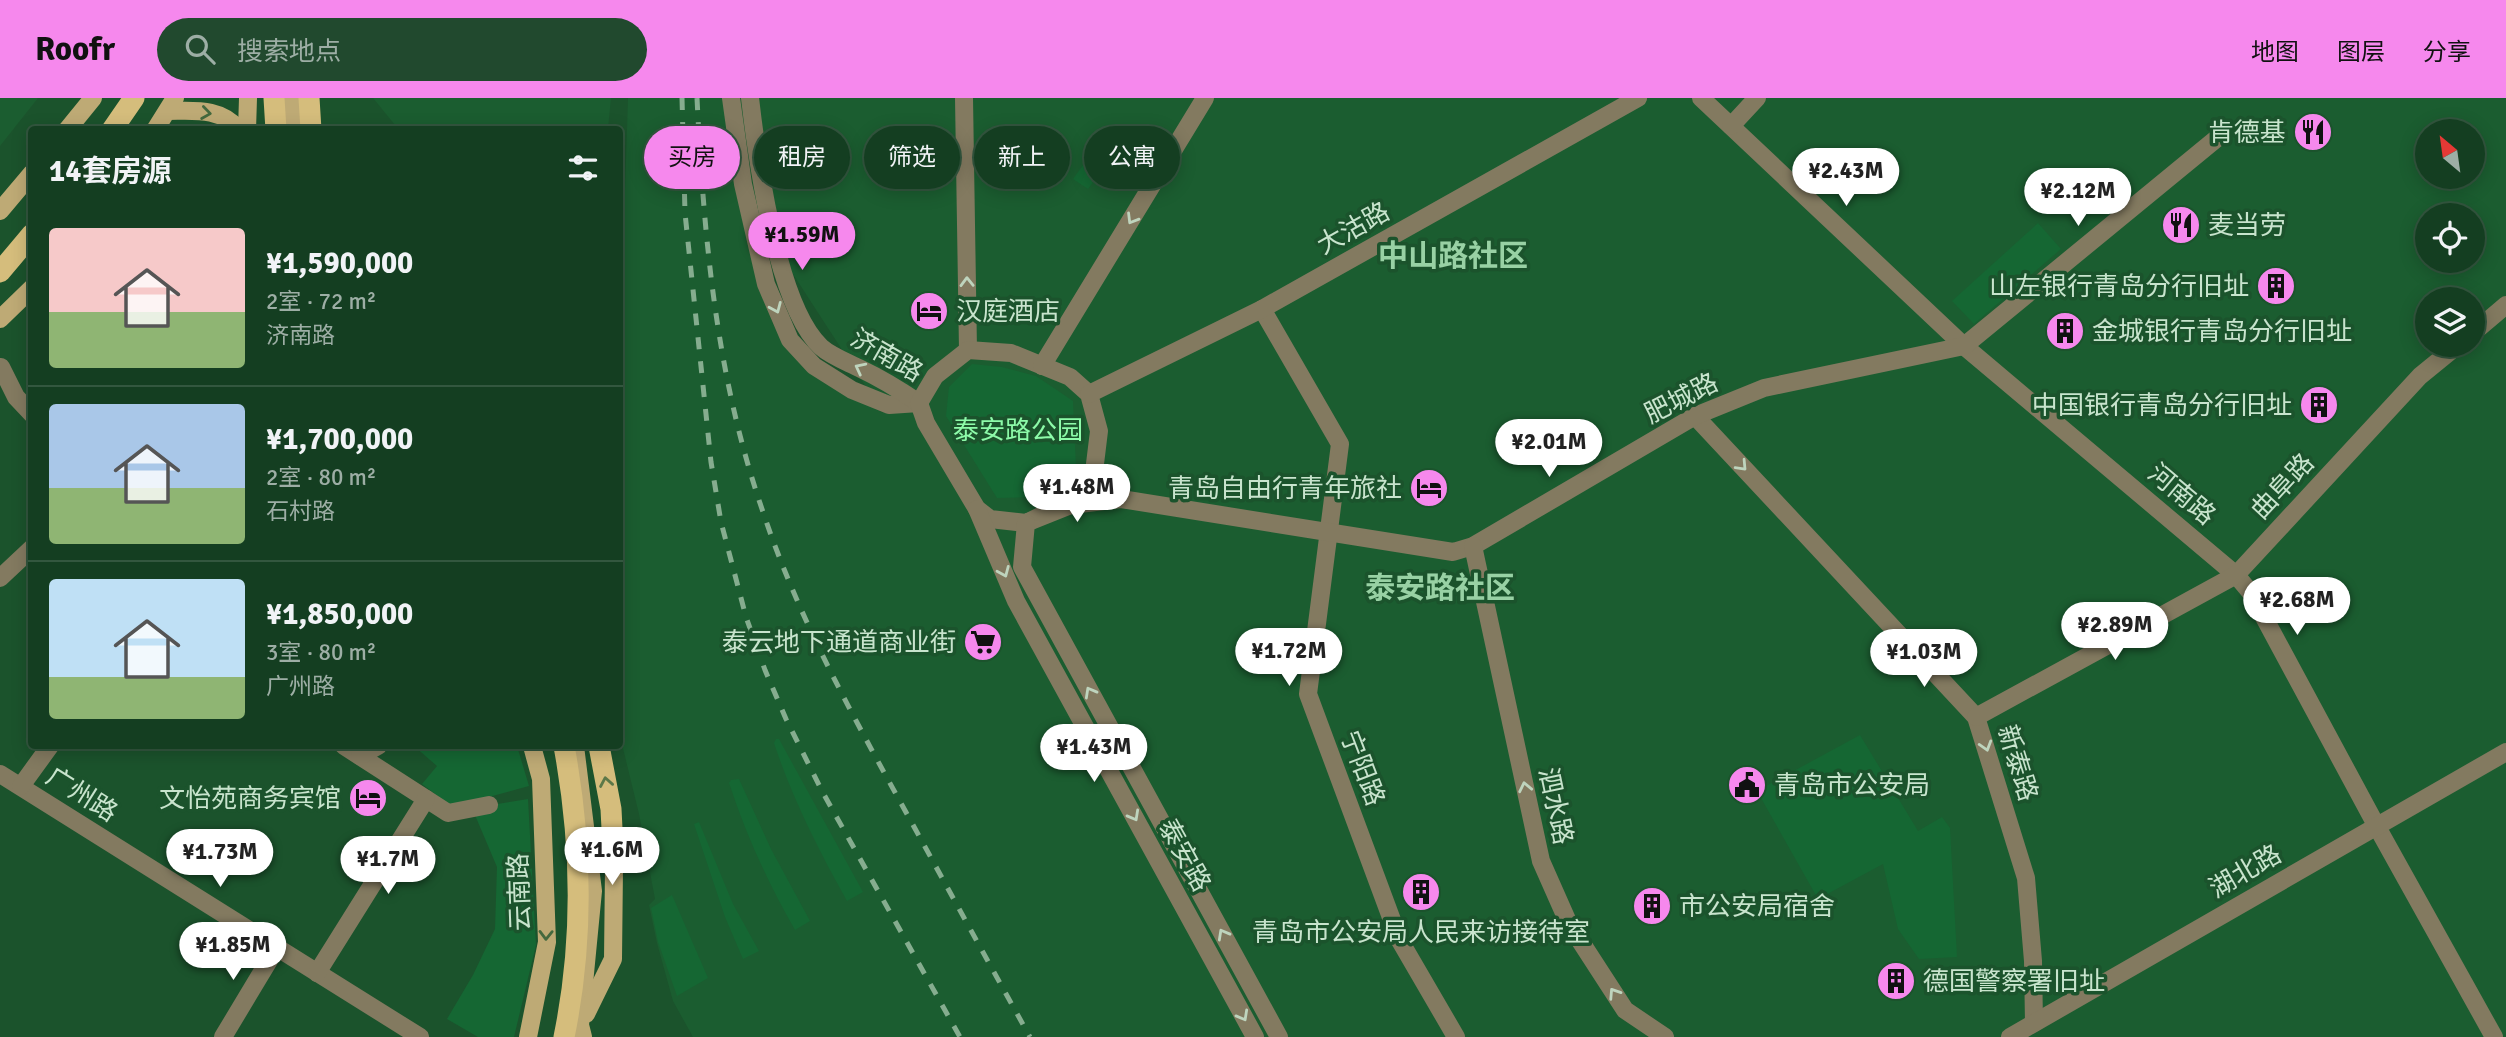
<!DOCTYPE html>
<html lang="zh">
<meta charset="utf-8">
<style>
:root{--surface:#143e21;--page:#21492e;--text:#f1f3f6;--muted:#9daea5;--line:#33573f;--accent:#f688ed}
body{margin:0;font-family:Signika,"Noto Sans SC",sans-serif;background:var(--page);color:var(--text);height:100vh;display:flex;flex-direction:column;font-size:26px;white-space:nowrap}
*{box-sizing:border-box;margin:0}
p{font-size:23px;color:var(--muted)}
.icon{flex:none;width:38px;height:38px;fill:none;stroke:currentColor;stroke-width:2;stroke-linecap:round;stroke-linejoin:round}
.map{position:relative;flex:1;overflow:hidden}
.sheet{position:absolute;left:28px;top:28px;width:595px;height:623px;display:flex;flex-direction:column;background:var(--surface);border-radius:7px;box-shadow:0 4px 18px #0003,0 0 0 2px var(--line)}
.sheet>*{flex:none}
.top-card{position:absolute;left:644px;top:28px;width:665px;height:63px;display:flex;gap:14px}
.needle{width:46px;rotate:331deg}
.fabs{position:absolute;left:2415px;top:21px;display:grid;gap:14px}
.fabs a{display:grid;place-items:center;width:70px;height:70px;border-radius:50%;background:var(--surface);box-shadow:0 4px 18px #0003,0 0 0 2px var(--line);font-size:35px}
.price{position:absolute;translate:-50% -60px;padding:0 16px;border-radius:24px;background:#fff;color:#222;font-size:23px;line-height:46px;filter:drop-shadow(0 2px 4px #0008)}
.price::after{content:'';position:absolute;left:50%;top:42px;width:21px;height:16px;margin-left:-10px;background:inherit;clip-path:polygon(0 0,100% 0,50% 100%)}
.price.active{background:var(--accent);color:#111}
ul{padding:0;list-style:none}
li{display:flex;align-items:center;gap:21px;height:175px;padding:0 21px}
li+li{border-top:2px solid var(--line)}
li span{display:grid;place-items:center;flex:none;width:196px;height:140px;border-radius:7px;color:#555}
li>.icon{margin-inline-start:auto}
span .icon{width:84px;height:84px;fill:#fffc;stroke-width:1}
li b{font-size:30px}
h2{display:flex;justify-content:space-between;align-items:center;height:84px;padding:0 21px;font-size:30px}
.tag{padding:0 24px;border-radius:32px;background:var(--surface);box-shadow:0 4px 18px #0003,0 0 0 2px var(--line);font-size:24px;line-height:63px}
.tag.active{background:var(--accent);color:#111}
header{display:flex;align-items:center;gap:42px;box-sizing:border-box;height:98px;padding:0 35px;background:var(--accent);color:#111}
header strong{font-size:33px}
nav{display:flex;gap:38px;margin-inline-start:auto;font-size:24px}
.search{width:490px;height:63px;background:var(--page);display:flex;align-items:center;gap:18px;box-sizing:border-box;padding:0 24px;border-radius:38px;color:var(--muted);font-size:26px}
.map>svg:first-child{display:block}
.built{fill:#1b5d30;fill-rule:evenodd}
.green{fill:#156733}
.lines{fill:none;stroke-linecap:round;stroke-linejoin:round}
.minor{stroke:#837a60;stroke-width:18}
.major{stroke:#beaa75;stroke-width:18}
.highway{stroke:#d5bd7c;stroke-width:21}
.rail{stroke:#86ad8f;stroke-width:5;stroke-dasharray:12 12;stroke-linecap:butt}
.oneway{stroke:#44693e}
.oneway2{stroke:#bed4bd}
.oneway3{stroke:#5c7848}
.labels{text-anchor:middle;stroke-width:7;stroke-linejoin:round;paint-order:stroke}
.poi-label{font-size:26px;fill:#c8e4cd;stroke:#1b532c;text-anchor:end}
.street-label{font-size:26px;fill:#c8e4cd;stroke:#1b532c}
.park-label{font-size:26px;fill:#8dfba9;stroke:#1b532c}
.quarter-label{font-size:30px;font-weight:bold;fill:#98d1a4;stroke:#1b532c}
</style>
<header>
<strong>Roofr</strong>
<div class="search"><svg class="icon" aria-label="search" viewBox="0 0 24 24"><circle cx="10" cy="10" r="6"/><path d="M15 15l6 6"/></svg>搜索地点</div>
<nav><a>地图</a><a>图层</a><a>分享</a></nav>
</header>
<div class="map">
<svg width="2506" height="939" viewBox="0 0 2506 939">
<rect width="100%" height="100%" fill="#1b532c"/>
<g class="built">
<polygon points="0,0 38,0 0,48"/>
<polygon points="373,0 611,0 608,31 399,32"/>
<path d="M628,0h95l26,148 24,78 19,28 29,27 62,34 -138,-213 -14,-102h1775v939h-1813l-20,-36 -16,-58 -8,-38 6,-6 -16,-85 -19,-78v-390zM2427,33h46v46h-46zM2427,117h46v46h-46zM2427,201h46v46h-46z"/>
</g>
<g class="green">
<polygon points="1083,67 1098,77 1088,91 1073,81"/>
<polygon points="2038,125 2061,151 1974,226 1952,203"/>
<polygon points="972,266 1002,269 1036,278 1073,303 1076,370 1039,399 997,400 946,318 949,289"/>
<polygon points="1860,637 1918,733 1942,719 1950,730 1957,859 1919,861 1898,831 1883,766 1818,801 1757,693"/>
<path d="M776,641h3l84,153 -16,9c-28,-50 -55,-103 -73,-158z"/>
<polygon points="414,648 517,648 529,688 452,709 422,686 437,668"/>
<path d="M739,681l32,70 39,72 -15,9c-27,-47 -49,-95 -66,-147l2,-3z"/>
<polygon points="528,701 536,847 514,939 478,939 447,921 473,877 495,831 497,769 472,710"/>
<polygon points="699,724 733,806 759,853 743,861 725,819 694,726"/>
<polygon points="672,797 708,880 677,898 658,844 651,810"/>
</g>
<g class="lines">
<g class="minor">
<polyline points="731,0 743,86 766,186 790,242 814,268 852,292 889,307 919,305"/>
<path d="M750,0c7,61 27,208 71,249 10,9 26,15 38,21 21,10 41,22 60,35"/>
<polyline points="964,0 968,252"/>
<polyline points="1701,0 1964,248 2236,477 2251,495 2376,727 2494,939"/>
<polyline points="1731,28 1757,0"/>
<polyline points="1262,211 1340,346 1308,596 1399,841 1456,939"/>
<polyline points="2473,235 2506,207"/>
<polygon points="968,252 1011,255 1070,279 1089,296 1099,333 1094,374 1085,390 1059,409 1026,425 990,421 977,411 926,325 919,305 935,278"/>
<polyline points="1042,268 1205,0"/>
<polyline points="1,269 16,299 32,316"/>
<polyline points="1089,296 1262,211 1638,0"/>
<polyline points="1695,318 1976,619 2026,780 2033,863 2034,925"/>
<polyline points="1094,374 1121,401"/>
<polyline points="977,411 1016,503 1255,939"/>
<polyline points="1026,425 1071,407 1121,401 1453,454 1473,448 1695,318 1764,290 1964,248 2216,41"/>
<polyline points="1026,425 1022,469 1279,939"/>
<polyline points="1473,448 1541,763 1568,824 1625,912 1665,939"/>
<polyline points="0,480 32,450"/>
<polyline points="1976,619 2236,477 2420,278 2458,247"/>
<polyline points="344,648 448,715 489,707"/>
<polyline points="360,658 378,648"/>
<polyline points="0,676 420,939"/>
<polyline points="21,688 50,648"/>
<polyline points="317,875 426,701"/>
<polyline points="223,939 277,849"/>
<polyline points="2010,939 2506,654"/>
</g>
<g class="major">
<polyline points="290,0 294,32"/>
<path d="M168,13c25,0 53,-4 71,19"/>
<polyline points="67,32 93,0"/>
<polyline points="155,32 175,0"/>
<polyline points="247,32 248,0"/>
<polyline points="0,113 32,75"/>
<polyline points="0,221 32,190"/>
<polyline points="575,648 593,793 580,927 583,939"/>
<polyline points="586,916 613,861 614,770"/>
<polyline points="528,939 547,844 541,681 532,648"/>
</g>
<g class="highway">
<polyline points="274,0 276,32"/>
<polyline points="309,0 311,32"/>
<polyline points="112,32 134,0"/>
<polyline points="0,174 32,136"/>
<polyline points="599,648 611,711 614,770"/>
<path d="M564,939c20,-97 18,-194 0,-291"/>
</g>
<g class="rail">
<polyline points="682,0 685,115 711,364 721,424 746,519 765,572 786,621 822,693 960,939"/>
<path d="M697,0c7,141 19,277 65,411 35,106 87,200 140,296 43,78 85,155 128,232"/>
</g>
</g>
<defs><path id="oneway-chevron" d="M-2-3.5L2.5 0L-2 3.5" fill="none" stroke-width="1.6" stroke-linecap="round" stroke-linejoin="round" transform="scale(1.75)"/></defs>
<g class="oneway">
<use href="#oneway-chevron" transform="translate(206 15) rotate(8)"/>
<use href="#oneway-chevron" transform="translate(546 837) rotate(91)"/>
</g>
<g class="oneway2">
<use href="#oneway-chevron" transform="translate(1132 121) rotate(121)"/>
<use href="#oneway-chevron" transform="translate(967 184) rotate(-91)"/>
<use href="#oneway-chevron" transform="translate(776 210) rotate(67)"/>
<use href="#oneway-chevron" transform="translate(860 270) rotate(-153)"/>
<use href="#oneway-chevron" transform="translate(1742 368) rotate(47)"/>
<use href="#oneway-chevron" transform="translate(1004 474) rotate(67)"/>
<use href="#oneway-chevron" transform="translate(1090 594) rotate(-119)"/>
<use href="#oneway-chevron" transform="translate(1986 648) rotate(73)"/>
<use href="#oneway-chevron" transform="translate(1525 689) rotate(-102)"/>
<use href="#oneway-chevron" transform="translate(1134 718) rotate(61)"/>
<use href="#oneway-chevron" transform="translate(1223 836) rotate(-119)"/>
<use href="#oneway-chevron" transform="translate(1614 895) rotate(-123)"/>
<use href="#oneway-chevron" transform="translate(1243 918) rotate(61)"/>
</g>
<use class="oneway3" href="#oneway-chevron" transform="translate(606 684) rotate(-100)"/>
<defs>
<symbol id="restaurant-disc" viewBox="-11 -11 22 22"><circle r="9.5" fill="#f688ed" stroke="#1b532c"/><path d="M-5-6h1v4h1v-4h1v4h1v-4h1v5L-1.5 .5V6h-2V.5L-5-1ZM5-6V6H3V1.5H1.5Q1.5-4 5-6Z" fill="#111"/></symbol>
<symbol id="building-disc" viewBox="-11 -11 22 22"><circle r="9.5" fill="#f688ed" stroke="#1b532c"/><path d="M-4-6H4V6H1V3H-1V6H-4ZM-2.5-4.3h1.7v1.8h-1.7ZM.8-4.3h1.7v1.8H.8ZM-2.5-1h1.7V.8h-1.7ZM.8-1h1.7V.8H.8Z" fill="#111"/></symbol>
<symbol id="hotel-disc" viewBox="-11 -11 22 22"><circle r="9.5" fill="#f688ed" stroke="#1b532c"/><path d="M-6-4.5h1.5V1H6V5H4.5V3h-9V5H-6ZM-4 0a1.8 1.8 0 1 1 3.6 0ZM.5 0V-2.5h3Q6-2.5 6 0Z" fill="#111"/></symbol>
<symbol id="supermarket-disc" viewBox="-11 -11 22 22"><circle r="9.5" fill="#f688ed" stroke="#1b532c"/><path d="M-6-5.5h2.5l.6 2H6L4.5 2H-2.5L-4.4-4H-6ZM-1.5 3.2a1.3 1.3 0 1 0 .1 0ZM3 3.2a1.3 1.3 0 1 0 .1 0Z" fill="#111"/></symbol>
<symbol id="civic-disc" viewBox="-11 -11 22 22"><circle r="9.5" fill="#f688ed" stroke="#1b532c"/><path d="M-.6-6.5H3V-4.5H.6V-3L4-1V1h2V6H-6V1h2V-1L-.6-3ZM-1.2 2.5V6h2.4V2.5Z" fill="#111"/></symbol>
</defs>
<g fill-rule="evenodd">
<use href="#restaurant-disc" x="2291" y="12" width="44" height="44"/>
<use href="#restaurant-disc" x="2159" y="105" width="44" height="44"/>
<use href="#building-disc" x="2254" y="166" width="44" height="44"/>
<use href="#hotel-disc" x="907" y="191" width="44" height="44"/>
<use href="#building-disc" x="2043" y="211" width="44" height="44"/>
<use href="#building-disc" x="2297" y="285" width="44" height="44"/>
<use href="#hotel-disc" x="1407" y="368" width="44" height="44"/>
<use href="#supermarket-disc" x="961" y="522" width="44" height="44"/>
<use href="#civic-disc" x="1725" y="665" width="44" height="44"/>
<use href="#hotel-disc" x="346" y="678" width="44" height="44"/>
<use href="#building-disc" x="1399" y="772" width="44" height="44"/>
<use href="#building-disc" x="1630" y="786" width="44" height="44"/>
<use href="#building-disc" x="1874" y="861" width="44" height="44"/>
</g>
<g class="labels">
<g class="poi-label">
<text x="2286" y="43">肯德基</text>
<text x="2208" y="136" text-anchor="start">麦当劳</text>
<text x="2249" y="197">山左银行青岛分行旧址</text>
<text x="956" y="222" text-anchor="start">汉庭酒店</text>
<text x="2092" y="242" text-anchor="start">金城银行青岛分行旧址</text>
<text x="2292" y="316">中国银行青岛分行旧址</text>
<text x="1402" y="399">青岛自由行青年旅社</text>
<text x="956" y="553">泰云地下通道商业街</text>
<text x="1774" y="696" text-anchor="start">青岛市公安局</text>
<text x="341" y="709">文怡苑商务宾馆</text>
<text x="1679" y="817" text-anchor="start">市公安局宿舍</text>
<text x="1421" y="843" text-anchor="middle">青岛市公安局人民来访接待室</text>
<text x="1923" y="892" text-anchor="start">德国警察署旧址</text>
</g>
<g class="street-label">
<text transform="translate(1353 130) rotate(-29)" y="9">大沽路</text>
<text transform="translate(887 257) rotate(30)" y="9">济南路</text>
<text transform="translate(1681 300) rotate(-27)" y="9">肥城路</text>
<text transform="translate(2282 388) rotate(-47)" y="9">曲阜路</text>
<text transform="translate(2182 396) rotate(40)" y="9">河南路</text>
<text transform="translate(2018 665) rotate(73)" y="9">新泰路</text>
<text transform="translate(1363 670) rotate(69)" y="9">宁阳路</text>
<text transform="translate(82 696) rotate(32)" y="9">广州路</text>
<text transform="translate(1556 708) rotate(78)" y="9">泗水路</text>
<text transform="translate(1185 757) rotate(61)" y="9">泰安路</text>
<text transform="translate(2245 773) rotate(-30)" y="9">湖北路</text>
<text transform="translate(519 794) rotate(-92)" y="9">云南路</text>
</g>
<g class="park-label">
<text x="1018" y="341">泰安路公园</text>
</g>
<g class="quarter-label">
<text x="1453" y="168">中山路社区</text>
<text x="1440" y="500">泰安路社区</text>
</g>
</g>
</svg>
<div class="fabs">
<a><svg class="needle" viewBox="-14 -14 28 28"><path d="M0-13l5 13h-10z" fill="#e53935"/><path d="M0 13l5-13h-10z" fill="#9daea5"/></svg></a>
<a><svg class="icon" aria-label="locate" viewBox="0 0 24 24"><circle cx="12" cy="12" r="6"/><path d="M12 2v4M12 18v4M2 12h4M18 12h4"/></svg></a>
<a><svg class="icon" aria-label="layers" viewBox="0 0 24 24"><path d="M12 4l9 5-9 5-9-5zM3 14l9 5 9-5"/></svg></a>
</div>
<b class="price" style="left:1846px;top:110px">¥2.43M</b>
<b class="price" style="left:2078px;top:130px">¥2.12M</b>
<b class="price active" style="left:802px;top:174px">¥1.59M</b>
<b class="price" style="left:1549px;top:381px">¥2.01M</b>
<b class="price" style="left:1077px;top:426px">¥1.48M</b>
<b class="price" style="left:2297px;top:539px">¥2.68M</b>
<b class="price" style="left:2115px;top:564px">¥2.89M</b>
<b class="price" style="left:1289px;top:590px">¥1.72M</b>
<b class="price" style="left:1924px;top:591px">¥1.03M</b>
<b class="price" style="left:1094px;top:686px">¥1.43M</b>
<b class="price" style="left:612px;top:789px">¥1.6M</b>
<b class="price" style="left:220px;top:791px">¥1.73M</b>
<b class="price" style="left:388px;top:798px">¥1.7M</b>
<b class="price" style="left:233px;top:884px">¥1.85M</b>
<div class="top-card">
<a class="tag active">买房</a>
<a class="tag">租房</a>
<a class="tag">筛选</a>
<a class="tag">新上</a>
<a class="tag">公寓</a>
</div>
<section class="sheet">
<h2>14套房源<svg class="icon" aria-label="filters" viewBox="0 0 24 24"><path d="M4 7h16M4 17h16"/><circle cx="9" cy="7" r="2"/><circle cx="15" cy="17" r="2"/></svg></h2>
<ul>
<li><span style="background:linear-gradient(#f6c9c9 60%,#8fb573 0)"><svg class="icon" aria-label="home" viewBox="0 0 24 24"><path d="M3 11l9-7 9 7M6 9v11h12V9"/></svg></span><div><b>¥1,590,000</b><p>2室 · 72 m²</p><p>济南路</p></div></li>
<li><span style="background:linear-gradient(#a9c7e8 60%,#8fb573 0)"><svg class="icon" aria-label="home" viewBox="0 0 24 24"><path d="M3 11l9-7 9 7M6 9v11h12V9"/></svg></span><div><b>¥1,700,000</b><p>2室 · 80 m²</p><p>石村路</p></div></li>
<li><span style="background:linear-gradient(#bfe0f5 70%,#8fb573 0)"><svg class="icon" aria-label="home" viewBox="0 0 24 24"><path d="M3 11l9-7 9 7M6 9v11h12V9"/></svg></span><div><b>¥1,850,000</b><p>3室 · 80 m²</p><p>广州路</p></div></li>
</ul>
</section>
</div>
